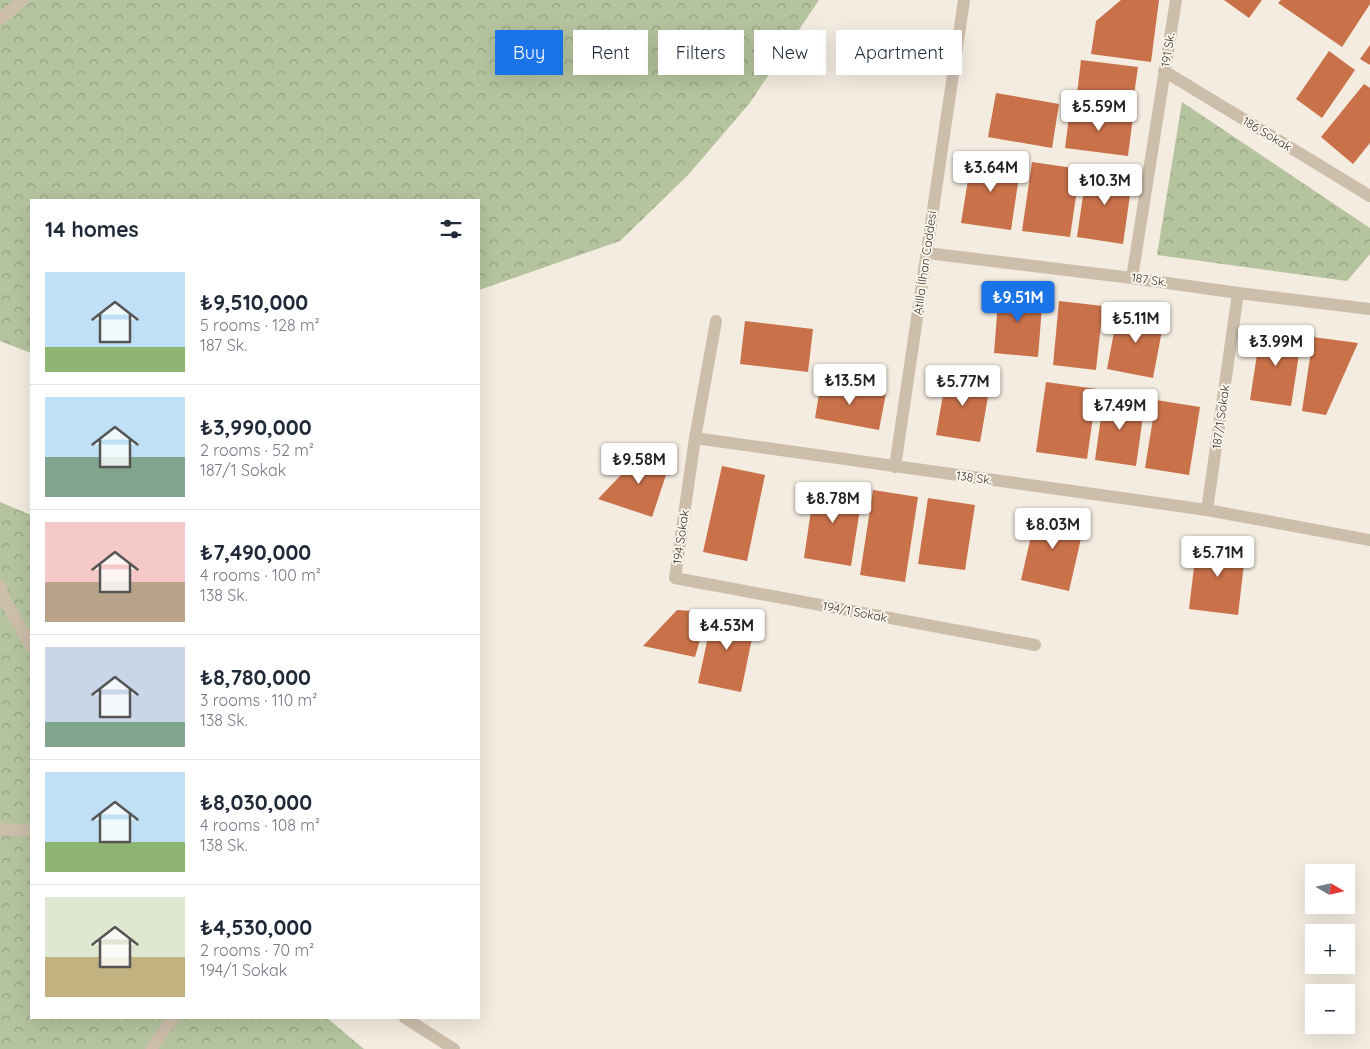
<!DOCTYPE html>
<meta charset="utf-8">
<style>
:root{--surface:#fff;--page:#f2f2f3;--text:#1f2937;--muted:#747a83;--line:#e0e1e3;--accent:#1a73e8}
body{margin:0;font-family:Quicksand,sans-serif;background:var(--page);color:var(--text);height:100vh;display:flex;flex-direction:column;font-size:19px;white-space:nowrap}
*{box-sizing:border-box;margin:0}
p{font-size:16px;color:var(--muted)}
.icon{flex:none;width:28px;height:28px;fill:none;stroke:currentColor;stroke-width:2;stroke-linecap:round;stroke-linejoin:round}
.map{position:relative;flex:1;overflow:hidden}
.sheet{position:absolute;left:30px;top:199px;width:450px;height:820px;display:flex;flex-direction:column;background:var(--surface);border-radius:0px;box-shadow:0 5px 20px #0002}
.sheet>*{flex:none}
.banner{position:absolute;left:495px;top:30px;width:475px;height:45px;display:flex;gap:10px}
.needle{width:32px;rotate:99deg}
.buttons{position:absolute;left:1305px;top:864px;display:grid;gap:10px}
.buttons a{display:grid;place-items:center;width:50px;height:50px;border-radius:0px;background:var(--surface);box-shadow:0 5px 20px #0002;font-size:25px}
.price{position:absolute;translate:-50% -42px;padding:0 11px;border-radius:5px;background:#fff;color:#222;font-size:16px;line-height:32px;filter:drop-shadow(0 1px 2px #0008)}
.price::after{content:'';position:absolute;left:50%;top:30px;width:15px;height:11px;margin-left:-8px;background:inherit;clip-path:polygon(0 0,100% 0,50% 100%)}
.price.active{background:var(--accent);color:#fff}
ul{padding:0;list-style:none}
li{display:flex;align-items:center;gap:15px;height:125px;padding:0 15px}
li+li{border-top:1px solid var(--line)}
li span{display:grid;place-items:center;flex:none;width:140px;height:100px;border-radius:0px;color:#555}
li>.icon{margin-inline-start:auto}
span .icon{width:60px;height:60px;fill:#fffc;stroke-width:1}
li b{font-size:21px}
h2{display:flex;justify-content:space-between;align-items:center;height:60px;padding:0 15px;font-size:21px}
.pill{padding:0 18px;border-radius:0px;background:var(--surface);box-shadow:0 5px 20px #0002;font-size:18px;line-height:45px}
.pill.active{background:var(--accent);color:#fff}
.map>svg:first-child{display:block}
.forest{fill:url(#forest-crowns)}
.building{fill:#c97149}
.lines{fill:none;stroke-linecap:round;stroke-linejoin:round}
.minor{stroke:#cdbdab;stroke-width:12}
.labels{text-anchor:middle;stroke-width:4;stroke-linejoin:round;paint-order:stroke}
.street-label{font-size:12px;fill:#3b312a;stroke:#fbf6ed}
</style>
<div class="map">
<svg width="1370" height="1049" viewBox="0 0 1370 1049">
<defs>
<pattern id="forest-crowns" width="20" height="18" patternUnits="userSpaceOnUse" patternTransform="scale(1.25)"><rect width="20" height="18" fill="#b5c49f"/><path d="M2 6a3 3 0 1 1 6 0M12 15a3 3 0 1 1 6 0" fill="none" stroke="#94a082"/></pattern>
</defs>
<rect width="100%" height="100%" fill="#f4ece0"/>
<g class="forest">
<polygon points="0,0 819,0 749,104 688,175 620,241 479,290 479,200 31,200 31,353 0,341"/>
<polygon points="1182,102 1370,228 1370,254 1347,281 1157,255"/>
<polygon points="0,502 31,515 31,1018 327,1018 364,1049 0,1049"/>
</g>
<g class="building">
<polygon points="1121,0 1159,0 1151,62 1091,54 1096,21"/>
<polygon points="1224,0 1262,0 1249,18"/>
<polygon points="1281,0 1370,0 1370,4 1342,47 1278,3"/>
<polygon points="1370,45 1370,65 1360,59"/>
<polygon points="1329,51 1355,70 1322,118 1296,99"/>
<polygon points="1081,60 1138,67 1133,102 1077,94"/>
<polygon points="1364,84 1370,88 1370,143 1353,164 1321,137"/>
<polygon points="996,93 1059,104 1052,148 988,137"/>
<polygon points="1070,109 1133,117 1128,156 1065,148"/>
<polygon points="972,155 1021,163 1011,230 961,223"/>
<polygon points="1032,162 1080,169 1070,237 1022,231"/>
<polygon points="1087,168 1133,174 1123,244 1077,237"/>
<polygon points="999,290 1043,294 1038,357 994,353"/>
<polygon points="1059,301 1103,306 1096,370 1053,365"/>
<polygon points="1118,311 1164,320 1153,378 1107,369"/>
<polygon points="745,321 813,329 808,372 740,364"/>
<polygon points="1261,328 1302,335 1291,406 1250,400"/>
<polygon points="1313,337 1358,343 1326,415 1302,411"/>
<polygon points="947,372 991,380 980,442 936,435"/>
<polygon points="821,382 886,393 879,430 815,418"/>
<polygon points="1046,382 1097,389 1087,459 1036,452"/>
<polygon points="1104,396 1145,402 1136,466 1095,460"/>
<polygon points="1156,400 1200,407 1189,475 1145,468"/>
<polygon points="644,451 671,460 652,517 598,499"/>
<polygon points="722,466 765,475 747,561 703,552"/>
<polygon points="815,483 863,490 851,566 804,558"/>
<polygon points="873,490 918,497 905,582 860,575"/>
<polygon points="928,498 975,505 965,570 918,564"/>
<polygon points="1037,510 1085,521 1069,591 1021,580"/>
<polygon points="1197,542 1246,547 1238,615 1189,609"/>
<polygon points="677,610 708,612 695,657 643,646"/>
<polygon points="714,610 756,619 741,692 698,683"/>
</g>
<g class="lines">
<g class="minor">
<polyline points="0,19 23,0"/>
<polyline points="1164,71 1370,196"/>
<polyline points="927,253 1132,278 1238,293 1370,309"/>
<polyline points="1132,278 1176,0"/>
<polyline points="716,321 695,438 1207,510 1370,540"/>
<polyline points="695,438 675,578 1035,645"/>
<polyline points="895,467 964,0"/>
<polyline points="1207,510 1238,293"/>
<polyline points="0,586 6,602 31,646"/>
<polyline points="0,829 31,831"/>
<polyline points="405,1018 454,1049"/>
<polyline points="151,1049 173,1018"/>
</g>
</g>
<g class="labels">
<g class="street-label">
<text transform="translate(1168 50) rotate(-81)" y="4">191 Sk.</text>
<text transform="translate(1267 134) rotate(31)" y="4">186 Sokak</text>
<text transform="translate(925 263) rotate(-82)" y="4">Atilla İlhan Caddesi</text>
<text transform="translate(1149 280) rotate(8)" y="4">187 Sk.</text>
<text transform="translate(1221 417) rotate(-82)" y="4">187/1 Sokak</text>
<text transform="translate(974 478) rotate(8)" y="4">138 Sk.</text>
<text transform="translate(681 537) rotate(-82)" y="4">194 Sokak</text>
<text transform="translate(855 612) rotate(11)" y="4">194/1 Sokak</text>
</g>
</g>
</svg>
<div class="buttons">
<a><svg class="needle" viewBox="-14 -14 28 28"><path d="M0-13l5 13h-10z" fill="#e53935"/><path d="M0 13l5-13h-10z" fill="#747a83"/></svg></a>
<a>+</a>
<a>−</a>
</div>
<b class="price" style="left:1099px;top:132px">₺5.59M</b>
<b class="price" style="left:991px;top:193px">₺3.64M</b>
<b class="price" style="left:1105px;top:206px">₺10.3M</b>
<b class="price active" style="left:1018px;top:323px">₺9.51M</b>
<b class="price" style="left:1136px;top:344px">₺5.11M</b>
<b class="price" style="left:1276px;top:367px">₺3.99M</b>
<b class="price" style="left:850px;top:406px">₺13.5M</b>
<b class="price" style="left:963px;top:407px">₺5.77M</b>
<b class="price" style="left:1120px;top:431px">₺7.49M</b>
<b class="price" style="left:639px;top:485px">₺9.58M</b>
<b class="price" style="left:833px;top:524px">₺8.78M</b>
<b class="price" style="left:1053px;top:550px">₺8.03M</b>
<b class="price" style="left:1218px;top:578px">₺5.71M</b>
<b class="price" style="left:727px;top:651px">₺4.53M</b>
<div class="banner">
<a class="pill active">Buy</a>
<a class="pill">Rent</a>
<a class="pill">Filters</a>
<a class="pill">New</a>
<a class="pill">Apartment</a>
</div>
<section class="sheet">
<h2>14 homes<svg class="icon" aria-label="filters" viewBox="0 0 24 24"><path d="M4 7h16M4 17h16"/><circle cx="9" cy="7" r="2"/><circle cx="15" cy="17" r="2"/></svg></h2>
<ul>
<li><span style="background:linear-gradient(#bfe0f5 75%,#8fb573 0)"><svg class="icon" aria-label="home" viewBox="0 0 24 24"><path d="M3 11l9-7 9 7M6 9v11h12V9"/></svg></span><div><b>₺9,510,000</b><p>5 rooms · 128 m²</p><p>187 Sk.</p></div></li>
<li><span style="background:linear-gradient(#bfe0f5 60%,#7fa58c 0)"><svg class="icon" aria-label="home" viewBox="0 0 24 24"><path d="M3 11l9-7 9 7M6 9v11h12V9"/></svg></span><div><b>₺3,990,000</b><p>2 rooms · 52 m²</p><p>187/1 Sokak</p></div></li>
<li><span style="background:linear-gradient(#f6c9c9 60%,#b9a48a 0)"><svg class="icon" aria-label="home" viewBox="0 0 24 24"><path d="M3 11l9-7 9 7M6 9v11h12V9"/></svg></span><div><b>₺7,490,000</b><p>4 rooms · 100 m²</p><p>138 Sk.</p></div></li>
<li><span style="background:linear-gradient(#c9d6e8 75%,#7fa58c 0)"><svg class="icon" aria-label="home" viewBox="0 0 24 24"><path d="M3 11l9-7 9 7M6 9v11h12V9"/></svg></span><div><b>₺8,780,000</b><p>3 rooms · 110 m²</p><p>138 Sk.</p></div></li>
<li><span style="background:linear-gradient(#bfe0f5 70%,#8fb573 0)"><svg class="icon" aria-label="home" viewBox="0 0 24 24"><path d="M3 11l9-7 9 7M6 9v11h12V9"/></svg></span><div><b>₺8,030,000</b><p>4 rooms · 108 m²</p><p>138 Sk.</p></div></li>
<li><span style="background:linear-gradient(#dfe7d0 60%,#c2b280 0)"><svg class="icon" aria-label="home" viewBox="0 0 24 24"><path d="M3 11l9-7 9 7M6 9v11h12V9"/></svg></span><div><b>₺4,530,000</b><p>2 rooms · 70 m²</p><p>194/1 Sokak</p></div></li>
</ul>
</section>
</div>
